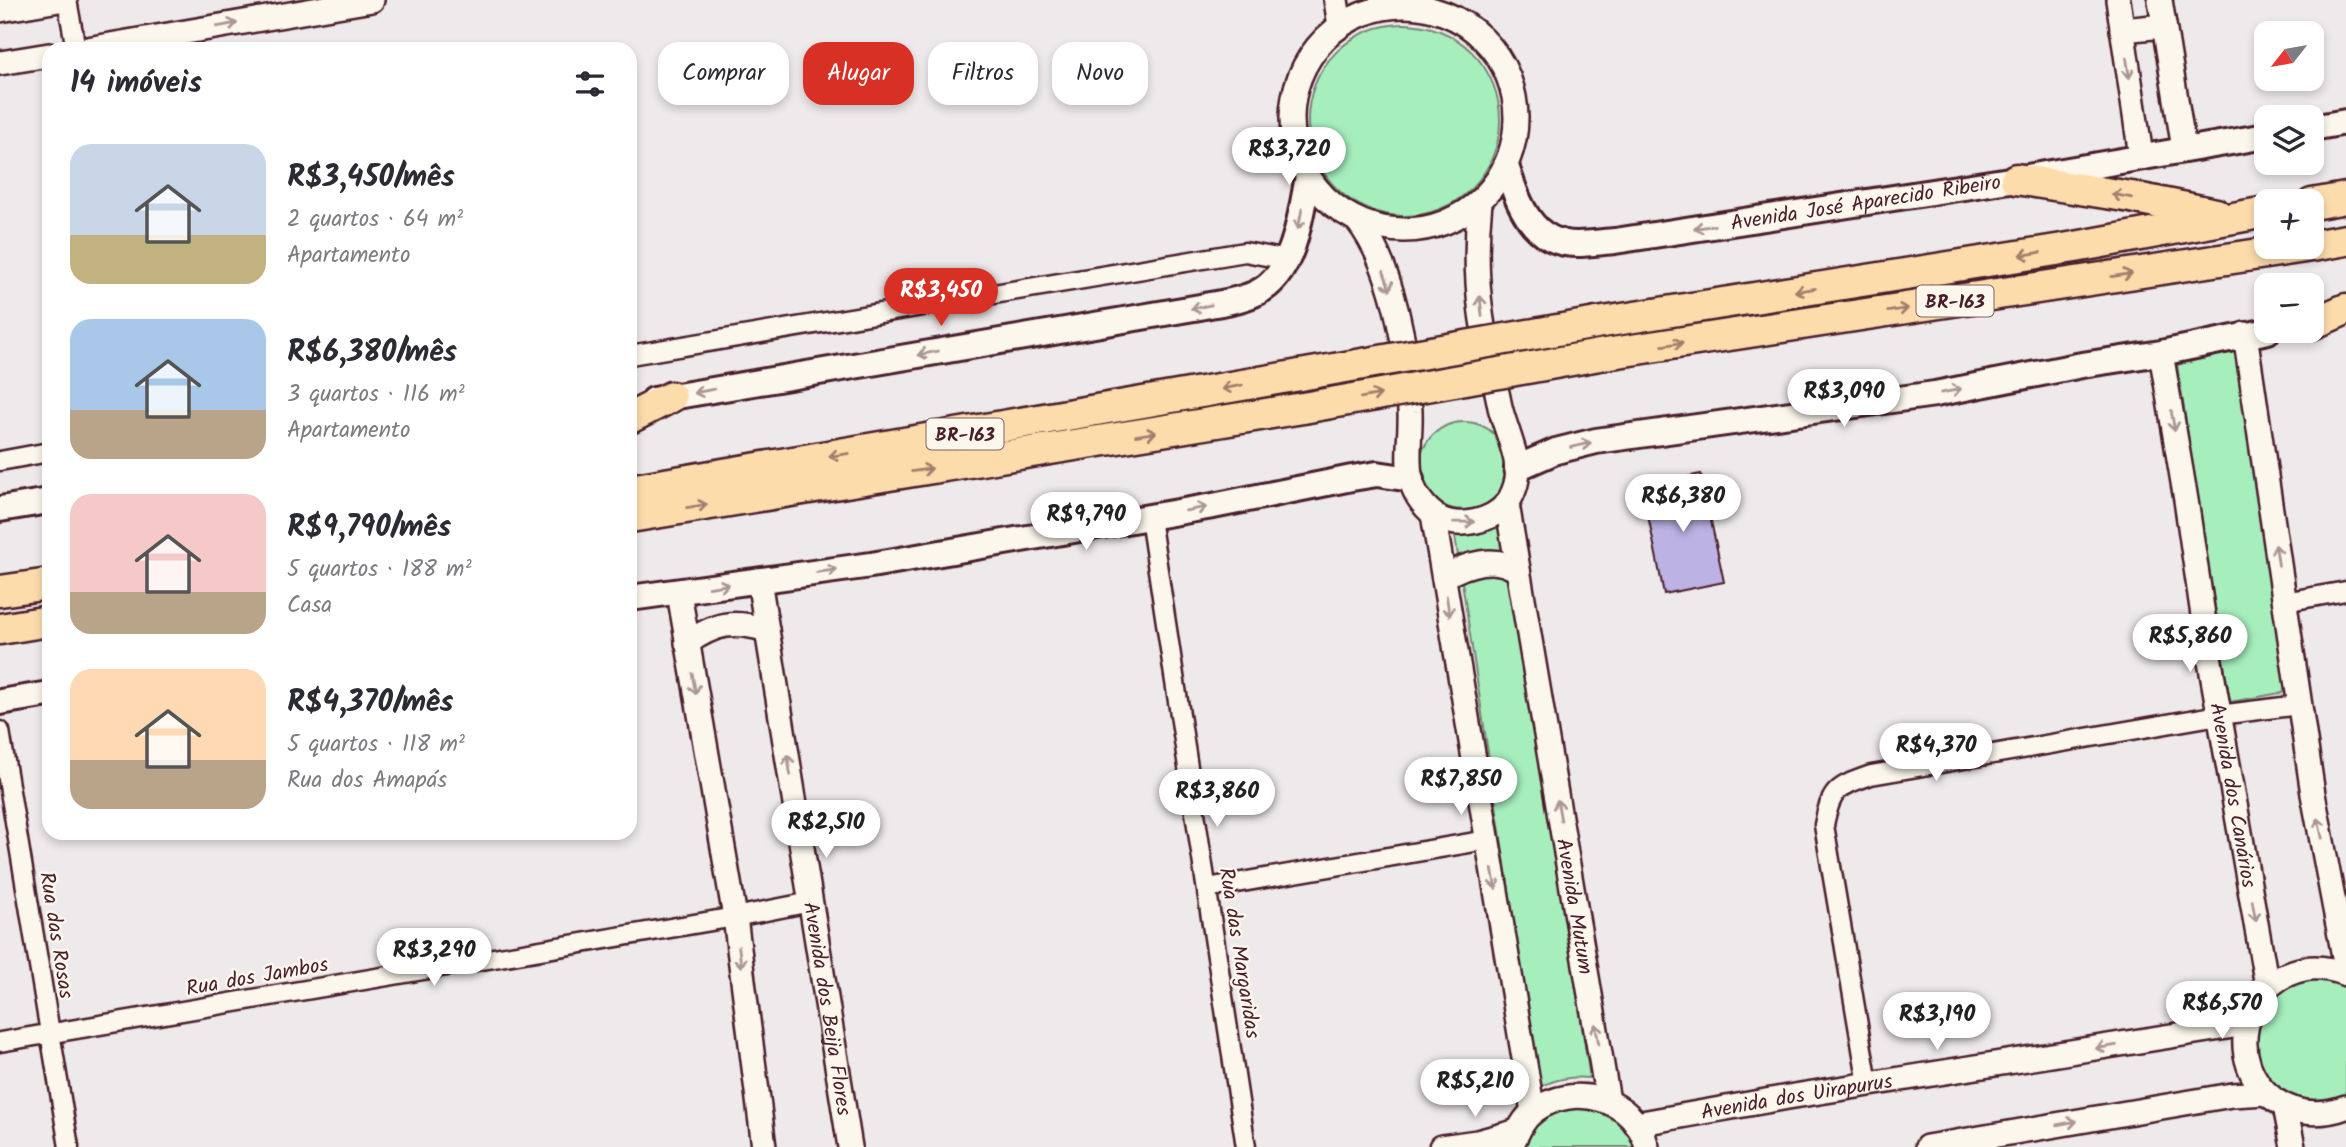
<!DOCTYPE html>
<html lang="pt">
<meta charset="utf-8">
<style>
:root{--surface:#fff;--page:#f2f2f3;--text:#2b2b33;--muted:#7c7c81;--accent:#d93025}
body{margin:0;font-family:Kalam,sans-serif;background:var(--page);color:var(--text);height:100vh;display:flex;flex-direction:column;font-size:26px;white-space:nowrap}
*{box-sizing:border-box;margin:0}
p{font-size:23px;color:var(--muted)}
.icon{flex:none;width:38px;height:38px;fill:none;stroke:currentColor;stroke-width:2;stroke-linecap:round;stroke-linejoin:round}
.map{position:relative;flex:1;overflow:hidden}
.panel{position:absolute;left:42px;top:42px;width:595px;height:798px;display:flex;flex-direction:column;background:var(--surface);border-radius:21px;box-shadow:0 4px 10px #0003}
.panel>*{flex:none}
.hud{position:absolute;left:658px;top:42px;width:665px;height:63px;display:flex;gap:14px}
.needle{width:46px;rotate:239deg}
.controls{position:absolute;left:2254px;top:21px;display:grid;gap:14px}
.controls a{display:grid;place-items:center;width:70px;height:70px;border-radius:14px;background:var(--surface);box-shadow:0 4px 10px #0003;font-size:35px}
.price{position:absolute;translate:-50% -60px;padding:0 16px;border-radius:24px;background:#fff;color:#222;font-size:23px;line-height:46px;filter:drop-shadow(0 2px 4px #0008)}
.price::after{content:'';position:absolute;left:50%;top:42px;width:21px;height:16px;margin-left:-10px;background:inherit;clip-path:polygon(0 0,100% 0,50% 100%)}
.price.current{background:var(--accent);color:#fff}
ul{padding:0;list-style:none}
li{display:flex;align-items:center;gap:21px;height:175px;padding:0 28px}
li span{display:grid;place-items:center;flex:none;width:196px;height:140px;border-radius:21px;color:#555}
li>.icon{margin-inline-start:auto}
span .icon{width:84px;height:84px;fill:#fffc;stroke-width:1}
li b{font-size:30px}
h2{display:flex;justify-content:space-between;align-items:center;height:84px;padding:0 28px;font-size:30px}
.pill{padding:0 24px;border-radius:21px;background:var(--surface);box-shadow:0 4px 10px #0003;font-size:24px;line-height:63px}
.pill.current{background:var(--accent);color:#fff}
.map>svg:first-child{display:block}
.green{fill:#a6efbd;stroke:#788774;stroke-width:2}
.building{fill:#bcb2e3;stroke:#4a1f2b;stroke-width:2}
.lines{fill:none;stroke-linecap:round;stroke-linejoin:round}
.minor-casing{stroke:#4a1f2b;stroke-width:23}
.tertiary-casing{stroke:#4a1f2b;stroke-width:28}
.secondary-casing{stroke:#4a1f2b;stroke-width:30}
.trunk-casing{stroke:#4a1f2b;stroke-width:35}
.minor{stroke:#fbf7ec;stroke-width:18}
.tertiary{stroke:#fbf7ec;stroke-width:23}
.secondary{stroke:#fbf7ec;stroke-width:24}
.trunk{stroke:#fddcac;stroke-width:30}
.trunk-bridge-casing{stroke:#4a1f2b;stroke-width:35;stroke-linecap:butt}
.trunk-bridge{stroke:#fddcac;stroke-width:30}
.oneway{stroke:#ab9695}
.oneway2{stroke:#a47e6c}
.labels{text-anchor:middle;stroke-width:5;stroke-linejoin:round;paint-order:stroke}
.shield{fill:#fbf7ec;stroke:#7f6065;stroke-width:2}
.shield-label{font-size:19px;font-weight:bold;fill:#4a1f2b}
.street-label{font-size:21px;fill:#4a1f2b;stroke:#fbf7ec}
</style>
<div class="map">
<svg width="2346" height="1147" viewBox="0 0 2346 1147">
<rect width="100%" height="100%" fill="#eee9ea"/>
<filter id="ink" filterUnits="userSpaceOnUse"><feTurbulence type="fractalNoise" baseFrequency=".0143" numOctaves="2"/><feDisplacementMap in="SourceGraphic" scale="14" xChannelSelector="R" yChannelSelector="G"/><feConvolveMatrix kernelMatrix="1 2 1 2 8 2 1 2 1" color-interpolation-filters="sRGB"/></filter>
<g filter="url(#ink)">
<g class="green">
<circle cx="1404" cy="120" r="96"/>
<polygon points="2237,350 2286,692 2230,702 2177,365"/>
<circle cx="1464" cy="466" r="44"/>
<path d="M1503,523l87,555c-20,-2 -33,1 -51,9l-84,-551c19,0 32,-3 48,-13z"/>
<polygon points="2314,976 2346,983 2346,1098 2302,1104 2271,1085 2254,1053 2257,1016 2279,988"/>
<path d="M1577,1105c31,7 46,11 60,42h-115c18,-31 22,-32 55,-42z"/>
</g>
<polygon class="building" points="1701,474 1724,582 1664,594 1642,486"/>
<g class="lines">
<defs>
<g id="minor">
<polyline points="67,0 76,49"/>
<polyline points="630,355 1245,252 1288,260"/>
<polyline points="0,461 49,452"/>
<polyline points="1150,518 1246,1147"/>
<polyline points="2284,602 2346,591"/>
<polyline points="0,731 69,1147"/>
<polyline points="1207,888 1487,840"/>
<polyline points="0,1042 735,917 811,902"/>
<path d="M1868,1084l-44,-259c7,-36 13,-38 47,-50l348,-60 80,-10"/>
</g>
<g id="tertiary">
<polyline points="1336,0 1340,26"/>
<polyline points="2118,0 2141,156"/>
<polyline points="2160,0 2184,149"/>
<circle cx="1404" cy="118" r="112"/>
<polyline points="0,10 59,0"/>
<polyline points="2122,30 2164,26"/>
<polyline points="87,49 372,0"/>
<polyline points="0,63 49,55"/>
<path d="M1357,220c36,45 52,135 53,192 1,22 -4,47 1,68 4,16 15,30 28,38 20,11 54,3 68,-15 5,-6 9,-17 10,-24 3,-20 -12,-51 -17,-72 -6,-31 -15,-63 -19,-94 -5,-37 -5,-74 -1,-111"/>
<polyline points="2245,334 2313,794 2346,967"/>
<path id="s1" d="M2161,353l25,147 23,156 58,330"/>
<path id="s2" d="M1507,504l101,597"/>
<polyline points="1433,514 1533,1112"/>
<path d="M1444,577c22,-13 52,-23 74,-6"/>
<path id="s3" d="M759,580l91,567"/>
<polyline points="679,593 735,917 764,1147"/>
<path d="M687,643c29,-20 46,-23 80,-13"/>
<path d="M2346,974c-14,-5 -28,-8 -42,-5 -62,12 -81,94 -29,131 22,15 46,16 71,7"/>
<polyline points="2285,1106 2293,1147"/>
<path id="s4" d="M1636,1124l152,-27 458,-73"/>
<polyline points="1441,1147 1477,1142 1518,1131"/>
<path d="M1511,1147c6,-13 11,-27 23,-36 39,-29 101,-14 113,36"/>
<polyline points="1927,1147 2232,1095 2266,1093"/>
</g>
<g id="secondary">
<polyline points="2312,128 2346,122"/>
<path id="s5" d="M1506,166c12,36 25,78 71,78 12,0 25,-2 38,-3l401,-62 250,-43"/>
<path d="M654,400l546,-93c19,-4 41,-6 58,-15 37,-18 43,-80 50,-116"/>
<polyline points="1517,468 1556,451 1596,441 1935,394 2082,365 2161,353 2268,331"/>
<polyline points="0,509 49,501"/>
<polyline points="630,598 871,565 1213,506 1352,478 1377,474 1411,479"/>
<polyline points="0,702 49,694"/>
</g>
<g id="trunk">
<polyline points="2016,179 2131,197 2216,214"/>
<polyline points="2312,204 2346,198"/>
<polyline points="2312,246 2346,240"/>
<polyline points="1597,323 2075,247 2266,212"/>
<polyline points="2312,324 2346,309"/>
<polyline points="1605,354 2305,247"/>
<polyline points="630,418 671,397"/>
<polyline points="630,490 1300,375"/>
<polyline points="630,517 1303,408"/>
<polyline points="0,591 49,584"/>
<polyline points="0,629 49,621"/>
</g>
</defs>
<use href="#minor" class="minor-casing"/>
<use href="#tertiary" class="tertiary-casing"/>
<use href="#secondary" class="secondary-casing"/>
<use href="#trunk" class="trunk-casing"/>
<use href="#minor" class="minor"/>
<use href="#tertiary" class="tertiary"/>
<use href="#secondary" class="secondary"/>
<use href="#trunk" class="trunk"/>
<defs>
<g id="trunk-bridge">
<polyline points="1300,375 1597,323"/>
<polyline points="1303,408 1605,354"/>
</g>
</defs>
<use href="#trunk-bridge" class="trunk-bridge-casing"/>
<use href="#trunk-bridge" class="trunk-bridge"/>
</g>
<defs><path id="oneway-shaft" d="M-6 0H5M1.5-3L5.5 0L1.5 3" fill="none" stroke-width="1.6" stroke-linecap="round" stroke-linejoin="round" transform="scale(1.75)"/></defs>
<g class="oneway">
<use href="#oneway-shaft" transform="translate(227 25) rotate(-10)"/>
<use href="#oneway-shaft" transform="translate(2128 68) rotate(82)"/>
<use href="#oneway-shaft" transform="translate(1300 219) rotate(101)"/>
<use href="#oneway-shaft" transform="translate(1704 227) rotate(171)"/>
<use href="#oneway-shaft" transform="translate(1387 281) rotate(71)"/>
<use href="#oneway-shaft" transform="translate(1481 306) rotate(-96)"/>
<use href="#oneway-shaft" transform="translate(1201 307) rotate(169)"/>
<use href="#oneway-shaft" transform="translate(928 353) rotate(170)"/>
<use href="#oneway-shaft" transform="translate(704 391) rotate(170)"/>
<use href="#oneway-shaft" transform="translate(1951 391) rotate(-11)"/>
<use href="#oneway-shaft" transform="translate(2173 421) rotate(80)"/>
<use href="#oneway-shaft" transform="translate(1581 445) rotate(-14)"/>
<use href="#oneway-shaft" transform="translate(1196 509) rotate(-10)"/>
<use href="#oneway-shaft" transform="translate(1464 522) rotate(-1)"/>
<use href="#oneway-shaft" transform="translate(2277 555) rotate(-98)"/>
<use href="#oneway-shaft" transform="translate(827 571) rotate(-8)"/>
<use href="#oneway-shaft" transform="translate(719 586) rotate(-9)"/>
<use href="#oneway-shaft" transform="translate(1448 606) rotate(81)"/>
<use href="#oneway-shaft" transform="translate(694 684) rotate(80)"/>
<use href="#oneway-shaft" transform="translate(789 765) rotate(-99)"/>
<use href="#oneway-shaft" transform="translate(1559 810) rotate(-100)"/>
<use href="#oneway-shaft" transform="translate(2320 828) rotate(-102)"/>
<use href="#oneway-shaft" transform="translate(1494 879) rotate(80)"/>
<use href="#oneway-shaft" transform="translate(2254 911) rotate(80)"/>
<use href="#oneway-shaft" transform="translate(740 957) rotate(83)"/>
<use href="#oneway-shaft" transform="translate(1597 1034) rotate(-100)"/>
<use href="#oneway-shaft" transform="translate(2106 1047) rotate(171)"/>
<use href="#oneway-shaft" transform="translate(2067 1123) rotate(-10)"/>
</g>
<g class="oneway2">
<use href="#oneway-shaft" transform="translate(2122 196) rotate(-170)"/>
<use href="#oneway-shaft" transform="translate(2030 254) rotate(171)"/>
<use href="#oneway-shaft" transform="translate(2122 275) rotate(-9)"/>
<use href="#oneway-shaft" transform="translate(1805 290) rotate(171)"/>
<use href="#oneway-shaft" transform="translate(1898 310) rotate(-9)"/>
<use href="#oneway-shaft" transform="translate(1673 344) rotate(-9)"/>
<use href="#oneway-shaft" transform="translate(1232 387) rotate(170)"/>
<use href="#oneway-shaft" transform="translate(1371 396) rotate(-10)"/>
<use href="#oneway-shaft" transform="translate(1146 434) rotate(-9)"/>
<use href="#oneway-shaft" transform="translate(839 455) rotate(171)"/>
<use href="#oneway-shaft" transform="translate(922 470) rotate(-9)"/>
<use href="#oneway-shaft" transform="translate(697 506) rotate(-9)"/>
</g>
</g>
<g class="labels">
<g class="shield">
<rect x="1916.5" y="285.5" width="77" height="31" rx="5"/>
<rect x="926.5" y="418.5" width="77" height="31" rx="5"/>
</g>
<g class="shield-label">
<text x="1955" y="308">BR-163</text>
<text x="965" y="441">BR-163</text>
</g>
<g class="street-label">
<text dy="7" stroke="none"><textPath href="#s5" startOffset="406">Avenida José Aparecido Ribeiro</textPath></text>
<text dy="7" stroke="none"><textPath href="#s1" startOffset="448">Avenida dos Canários</textPath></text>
<text dy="7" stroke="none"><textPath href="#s2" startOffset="408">Avenida Mutum</textPath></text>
<text transform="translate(57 935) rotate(81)" y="7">Rua das Rosas</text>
<text transform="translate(1240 953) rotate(81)" y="7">Rua das Margaridas</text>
<text transform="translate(257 976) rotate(-10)" y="7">Rua dos Jambos</text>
<text dy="7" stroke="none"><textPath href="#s3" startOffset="434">Avenida dos Beija Flores</textPath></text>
<text dy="7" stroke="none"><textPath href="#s4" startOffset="163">Avenida dos Uirapurus</textPath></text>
</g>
</g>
</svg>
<div class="controls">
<a><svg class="needle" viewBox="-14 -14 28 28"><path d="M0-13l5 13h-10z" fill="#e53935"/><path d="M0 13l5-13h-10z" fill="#7c7c81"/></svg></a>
<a><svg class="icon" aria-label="layers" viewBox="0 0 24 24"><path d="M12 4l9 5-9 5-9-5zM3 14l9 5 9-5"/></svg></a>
<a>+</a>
<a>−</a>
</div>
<b class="price" style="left:1289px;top:187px">R$3,720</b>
<b class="price current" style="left:941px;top:328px">R$3,450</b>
<b class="price" style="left:1844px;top:429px">R$3,090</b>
<b class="price" style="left:1683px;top:534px">R$6,380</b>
<b class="price" style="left:1086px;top:552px">R$9,790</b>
<b class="price" style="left:2190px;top:674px">R$5,860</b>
<b class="price" style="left:1936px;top:783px">R$4,370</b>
<b class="price" style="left:1461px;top:817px">R$7,850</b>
<b class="price" style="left:1217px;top:829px">R$3,860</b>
<b class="price" style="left:826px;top:860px">R$2,510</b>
<b class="price" style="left:434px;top:988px">R$3,290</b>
<b class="price" style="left:2222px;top:1041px">R$6,570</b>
<b class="price" style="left:1937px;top:1052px">R$3,190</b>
<b class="price" style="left:1475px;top:1119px">R$5,210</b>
<div class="hud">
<a class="pill">Comprar</a>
<a class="pill current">Alugar</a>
<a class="pill">Filtros</a>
<a class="pill">Novo</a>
</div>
<section class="panel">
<h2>14 imóveis<svg class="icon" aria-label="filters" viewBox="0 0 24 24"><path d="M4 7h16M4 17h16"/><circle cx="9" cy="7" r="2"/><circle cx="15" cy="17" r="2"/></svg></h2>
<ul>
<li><span style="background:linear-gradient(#c9d6e8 65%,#c2b280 0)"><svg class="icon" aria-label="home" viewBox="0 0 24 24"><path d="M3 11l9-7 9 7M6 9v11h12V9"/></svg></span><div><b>R$3,450/mês</b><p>2 quartos · 64 m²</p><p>Apartamento</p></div></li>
<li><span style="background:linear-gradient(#a9c7e8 65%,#b9a48a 0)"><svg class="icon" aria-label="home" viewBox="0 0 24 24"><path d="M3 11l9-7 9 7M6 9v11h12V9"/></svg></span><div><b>R$6,380/mês</b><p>3 quartos · 116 m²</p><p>Apartamento</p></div></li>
<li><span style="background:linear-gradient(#f6c9c9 70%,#b9a48a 0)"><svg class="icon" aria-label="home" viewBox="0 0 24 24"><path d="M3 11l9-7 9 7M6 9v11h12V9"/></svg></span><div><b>R$9,790/mês</b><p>5 quartos · 188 m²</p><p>Casa</p></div></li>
<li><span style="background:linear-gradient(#ffd9b3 65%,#b9a48a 0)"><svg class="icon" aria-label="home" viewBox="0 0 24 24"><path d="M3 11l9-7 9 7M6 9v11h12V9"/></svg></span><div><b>R$4,370/mês</b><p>5 quartos · 118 m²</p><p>Rua dos Amapás</p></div></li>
</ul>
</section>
</div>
